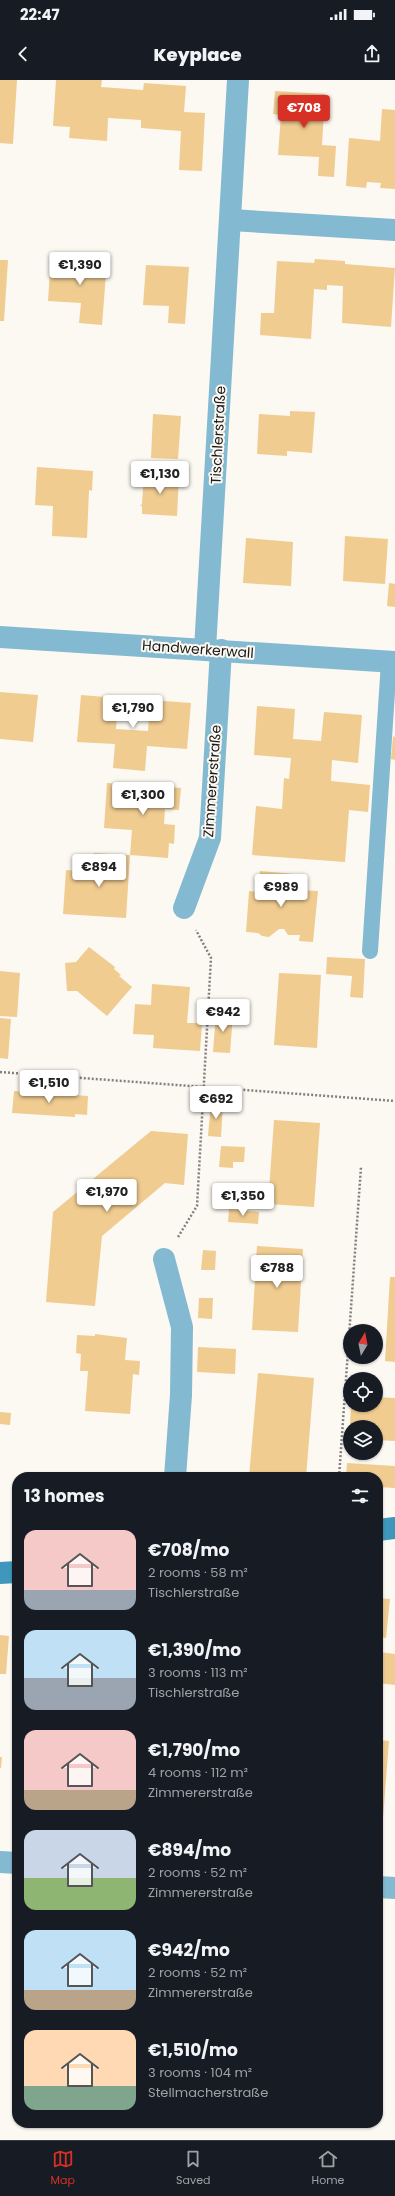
<!DOCTYPE html>
<meta charset="utf-8">
<style>
:root{--surface:#171b24;--page:#20242c;--text:#f1f3f6;--muted:#9ea1a6;--line:#363941;--accent:#d93025}
body{margin:0;font-family:Poppins,sans-serif;background:var(--page);color:var(--text);height:100vh;display:flex;flex-direction:column;font-size:15px;white-space:nowrap}
*{box-sizing:border-box;margin:0}
p{font-size:13px;color:var(--muted)}
.icon{flex:none;width:22px;height:22px;fill:none;stroke:currentColor;stroke-width:2;stroke-linecap:round;stroke-linejoin:round}
.map{position:relative;flex:1;overflow:hidden}
.details{position:absolute;left:12px;top:1392px;width:371px;height:656px;display:flex;flex-direction:column;background:var(--surface);border-radius:16px;box-shadow:0 1px 3px #0004}
.details>*{flex:none}
.needle{width:26px;rotate:10deg}
.buttons{position:absolute;left:343px;top:1244px;display:grid;gap:8px}
.buttons a{display:grid;place-items:center;width:40px;height:40px;border-radius:50%;background:var(--surface);box-shadow:0 1px 3px #0004;font-size:20px}
.price{position:absolute;translate:-50% -34px;padding:0 9px;border-radius:4px;background:#fff;color:#222;font-size:13px;line-height:26px;filter:drop-shadow(0 1px 2px #0008)}
.price::after{content:'';position:absolute;left:50%;top:24px;width:12px;height:9px;margin-left:-6px;background:inherit;clip-path:polygon(0 0,100% 0,50% 100%)}
.price.on{background:var(--accent);color:#fff}
ul{padding:0;list-style:none}
li{display:flex;align-items:center;gap:12px;height:100px;padding:0 12px}
li span{display:grid;place-items:center;flex:none;width:112px;height:80px;border-radius:12px;color:#555}
li>.icon{margin-inline-start:auto}
span .icon{width:48px;height:48px;fill:#fffc;stroke-width:1}
li b{font-size:17px}
h2{display:flex;justify-content:space-between;align-items:center;height:48px;padding:0 12px;font-size:17px}
.status{display:flex;justify-content:space-between;align-items:center;height:28px;padding:0 20px;background:var(--surface);direction:ltr}
.status svg{height:11px;fill:currentColor}
header{display:flex;justify-content:space-between;align-items:center;height:52px;padding:0 12px;background:var(--surface);font-size:18px;font-weight:800}
.menu{display:flex;justify-content:space-around;align-items:center;height:56px;border-top:1px solid var(--line);background:var(--surface);font-size:11px;color:var(--muted)}
.menu a{display:grid;justify-items:center;gap:2px}
.menu .on{color:var(--accent)}
.map>svg:first-child{display:block}
.building{fill:#f0cc91}
.lines{fill:none;stroke-linecap:round;stroke-linejoin:round}
.path{stroke:#82807c;stroke-width:2.5;stroke-dasharray:2 2;stroke-linecap:butt}
.lane{stroke:#83b9d1;stroke-width:16}
.street{stroke:#83b9d1;stroke-width:22}
.secondary{stroke:#3f98bb;stroke-width:22}
.labels{text-anchor:middle;stroke-width:4;stroke-linejoin:round;paint-order:stroke}
.street-label{font-size:14px;fill:#1b1a18;stroke:#fcf8f2}
</style>
<div class="status"><b>22:47</b><svg viewBox="0 0 49 12"><path d="M0 12V9h3v3zM5 12V6h3v6zM10 12V3h3v9zM15 12V0h3v12zM26 1h20v11H26zM47 4h2v5h-2z"/></svg></div>
<header><svg class="icon" aria-label="back" viewBox="0 0 24 24"><path d="M15 5l-7 7 7 7"/></svg>Keyplace<svg class="icon" aria-label="share" viewBox="0 0 24 24"><path d="M12 15V3M7 8l5-5 5 5M5 13v7h14v-7"/></svg></header>
<div class="map">
<svg width="395" height="2060" viewBox="0 0 395 2060">
<rect width="100%" height="100%" fill="#fcf8f2"/>
<g class="building">
<polygon points="0,0 17,0 13,64 0,63"/>
<polygon points="56,0 102,0 101,7 143,10 144,3 186,6 184,32 205,33 202,91 179,90 181,51 141,48 141,40 108,38 107,61 69,58 70,47 53,46"/>
<polygon points="275,11 325,14 322,65 336,66 334,97 318,96 319,77 278,75 281,35 273,34"/>
<polygon points="382,29 395,30 395,109 380,108 381,103 367,102 366,108 346,106 349,58 380,61"/>
<polygon points="51,177 107,181 102,245 79,243 81,223 48,221"/>
<polygon points="315,179 345,181 345,184 395,188 391,247 342,243 343,206 327,205 327,210 314,209 311,259 260,255 261,233 274,233 277,181 314,183"/>
<polygon points="0,180 8,180 4,241 0,241"/>
<polygon points="146,185 189,187 185,244 168,243 169,226 143,225"/>
<polygon points="290,331 315,332 312,373 287,371 287,376 257,374 259,334 290,336"/>
<polygon points="153,334 181,336 178,379 151,378"/>
<polygon points="37,387 93,391 92,411 89,410 87,458 52,456 53,426 35,425"/>
<polygon points="144,394 179,396 177,436 142,434 142,426 140,426 142,424"/>
<polygon points="345,456 388,459 385,504 343,501"/>
<polygon points="246,458 293,462 291,506 243,503"/>
<polygon points="389,503 395,504 395,527 387,526"/>
<polygon points="0,612 38,615 33,662 0,659"/>
<polygon points="81,615 118,618 116,649 148,651 150,620 191,623 187,669 147,666 145,691 113,688 115,664 77,662"/>
<polygon points="257,626 295,629 293,659 321,661 324,632 362,635 358,683 332,680 331,701 370,705 368,732 349,730 345,782 252,775 256,726 282,729 284,698 289,699 291,678 254,675"/>
<polygon points="393,656 395,657 395,680 391,679"/>
<polygon points="107,703 181,708 179,730 165,729 164,744 175,745 174,764 169,763 168,778 130,775 132,750 104,748"/>
<polygon points="94,773 130,775 126,838 63,834 66,790 93,792"/>
<polygon points="260,791 294,794 292,814 297,814 298,810 318,811 313,862 299,861 300,855 288,855 284,849 279,849 269,857 262,856 258,853 246,852 249,811 258,812"/>
<polygon points="89,867 115,887 114,889 121,895 119,896 132,907 107,936 77,911 67,911 65,883 76,882"/>
<polygon points="327,877 365,879 363,918 350,917 352,896 326,894"/>
<polygon points="0,891 20,893 17,937 0,936"/>
<polygon points="279,893 321,895 317,968 274,965"/>
<polygon points="152,904 190,907 187,943 202,943 200,971 153,968 154,955 133,954 135,924 151,925"/>
<polygon points="216,933 233,934 230,973 213,972"/>
<polygon points="0,938 11,939 8,979 0,978"/>
<polygon points="14,1011 88,1016 87,1035 75,1034 75,1037 12,1033"/>
<polygon points="211,1023 223,1024 221,1057 208,1056"/>
<polygon points="274,1040 320,1043 314,1127 268,1124"/>
<polygon points="151,1051 188,1054 184,1105 165,1103 102,1156 95,1226 46,1222 53,1132"/>
<polygon points="221,1066 245,1067 244,1082 233,1082 233,1088 219,1087"/>
<polygon points="229,1129 259,1132 258,1144 228,1142"/>
<polygon points="257,1166 303,1169 298,1252 252,1250"/>
<polygon points="203,1170 216,1171 215,1190 201,1190"/>
<polygon points="390,1197 395,1197 395,1282 385,1281"/>
<polygon points="199,1218 213,1218 212,1239 198,1238"/>
<polygon points="95,1254 127,1258 125,1280 140,1281 139,1295 133,1294 130,1334 85,1331 88,1291 80,1291 81,1274 76,1273 77,1255 95,1256"/>
<polygon points="198,1267 236,1269 235,1294 197,1292"/>
<polygon points="258,1293 314,1298 306,1397 249,1397"/>
<polygon points="376,1317 395,1318 395,1361 376,1360 376,1347 350,1347 351,1325 376,1325"/>
<polygon points="0,1332 11,1333 10,1345 0,1344"/>
<polygon points="347,1383 395,1386 395,1408 378,1407 378,1397 346,1397"/>
<polygon points="378,1518 390,1519 386,1558 378,1557"/>
<polygon points="0,1555 9,1556 6,1594 0,1594"/>
<polygon points="379,1572 395,1574 395,1605 378,1603"/>
<polygon points="378,1660 389,1661 383,1738 378,1737"/>
<polygon points="0,1677 2,1677 1,1688 0,1688"/>
<polygon points="378,1864 381,1865 379,1887 378,1887"/>
<polygon points="16,1972 17,1972 17,2004 12,2003"/>
<polygon points="129,2043 150,2043 149,2048 129,2046"/>
<polygon points="322,2043 347,2043 347,2047"/>
</g>
<g class="lines">
<g class="path">
<polyline points="0,992 395,1021"/>
<polyline points="178,1157 197,1126 211,878 196,850"/>
<polyline points="339,1397 361,1087"/>
</g>
<polyline class="lane" points="370,871 389,582"/>
<g class="street">
<polyline points="231,140 395,150"/>
<polyline points="0,557 395,582"/>
<polyline points="205,569 238,0"/>
<polyline points="184,828 210,758 221,570"/>
<polyline points="164,1179 182,1247 181,1315 175,1397"/>
<polyline points="0,1782 17,1783"/>
<polyline points="378,1807 395,1808"/>
</g>
<g class="secondary">
<polyline points="378,1450 395,1448"/>
<polyline points="0,1493 17,1492"/>
</g>
</g>
<g class="labels">
<g class="street-label">
<text transform="translate(218 355) rotate(-87)" y="5">Tischlerstraße</text>
<text transform="translate(198 569) rotate(4)" y="5">Handwerkerwall</text>
<text transform="translate(212 701) rotate(-86)" y="5">Zimmererstraße</text>
</g>
</g>
</svg>
<div class="buttons">
<a><svg class="needle" viewBox="-14 -14 28 28"><path d="M0-13l5 13h-10z" fill="#e53935"/><path d="M0 13l5-13h-10z" fill="#9ea1a6"/></svg></a>
<a><svg class="icon" aria-label="locate" viewBox="0 0 24 24"><circle cx="12" cy="12" r="6"/><path d="M12 2v4M12 18v4M2 12h4M18 12h4"/></svg></a>
<a><svg class="icon" aria-label="layers" viewBox="0 0 24 24"><path d="M12 4l9 5-9 5-9-5zM3 14l9 5 9-5"/></svg></a>
</div>
<b class="price on" style="left:304px;top:49px">€708</b>
<b class="price" style="left:80px;top:206px">€1,390</b>
<b class="price" style="left:160px;top:415px">€1,130</b>
<b class="price" style="left:133px;top:649px">€1,790</b>
<b class="price" style="left:143px;top:736px">€1,300</b>
<b class="price" style="left:99px;top:808px">€894</b>
<b class="price" style="left:281px;top:828px">€989</b>
<b class="price" style="left:223px;top:953px">€942</b>
<b class="price" style="left:49px;top:1024px">€1,510</b>
<b class="price" style="left:216px;top:1040px">€692</b>
<b class="price" style="left:107px;top:1133px">€1,970</b>
<b class="price" style="left:243px;top:1137px">€1,350</b>
<b class="price" style="left:277px;top:1209px">€788</b>
<section class="details">
<h2>13 homes<svg class="icon" aria-label="filters" viewBox="0 0 24 24"><path d="M4 7h16M4 17h16"/><circle cx="9" cy="7" r="2"/><circle cx="15" cy="17" r="2"/></svg></h2>
<ul>
<li><span style="background:linear-gradient(#f6c9c9 75%,#9aa5b1 0)"><svg class="icon" aria-label="home" viewBox="0 0 24 24"><path d="M3 11l9-7 9 7M6 9v11h12V9"/></svg></span><div><b>€708/mo</b><p>2 rooms · 58 m²</p><p>Tischlerstraße</p></div></li>
<li><span style="background:linear-gradient(#bfe0f5 60%,#9aa5b1 0)"><svg class="icon" aria-label="home" viewBox="0 0 24 24"><path d="M3 11l9-7 9 7M6 9v11h12V9"/></svg></span><div><b>€1,390/mo</b><p>3 rooms · 113 m²</p><p>Tischlerstraße</p></div></li>
<li><span style="background:linear-gradient(#f6c9c9 75%,#b9a48a 0)"><svg class="icon" aria-label="home" viewBox="0 0 24 24"><path d="M3 11l9-7 9 7M6 9v11h12V9"/></svg></span><div><b>€1,790/mo</b><p>4 rooms · 112 m²</p><p>Zimmererstraße</p></div></li>
<li><span style="background:linear-gradient(#c9d6e8 60%,#8fb573 0)"><svg class="icon" aria-label="home" viewBox="0 0 24 24"><path d="M3 11l9-7 9 7M6 9v11h12V9"/></svg></span><div><b>€894/mo</b><p>2 rooms · 52 m²</p><p>Zimmererstraße</p></div></li>
<li><span style="background:linear-gradient(#bfe0f5 75%,#b9a48a 0)"><svg class="icon" aria-label="home" viewBox="0 0 24 24"><path d="M3 11l9-7 9 7M6 9v11h12V9"/></svg></span><div><b>€942/mo</b><p>2 rooms · 52 m²</p><p>Zimmererstraße</p></div></li>
<li><span style="background:linear-gradient(#ffd9b3 70%,#7fa58c 0)"><svg class="icon" aria-label="home" viewBox="0 0 24 24"><path d="M3 11l9-7 9 7M6 9v11h12V9"/></svg></span><div><b>€1,510/mo</b><p>3 rooms · 104 m²</p><p>Stellmacherstraße</p></div></li>
</ul>
</section>
</div>
<nav class="menu">
<a class="on"><svg class="icon" aria-label="map" viewBox="0 0 24 24"><path d="M3 6l6-2 6 2 6-2v14l-6 2-6-2-6 2zM9 4v14M15 6v14"/></svg>Map</a>
<a><svg class="icon" aria-label="saved" viewBox="0 0 24 24"><path d="M7 4h10v16l-5-4-5 4z"/></svg>Saved</a>
<a><svg class="icon" aria-label="home" viewBox="0 0 24 24"><path d="M3 11l9-7 9 7M6 9v11h12V9"/></svg>Home</a>
</nav>
